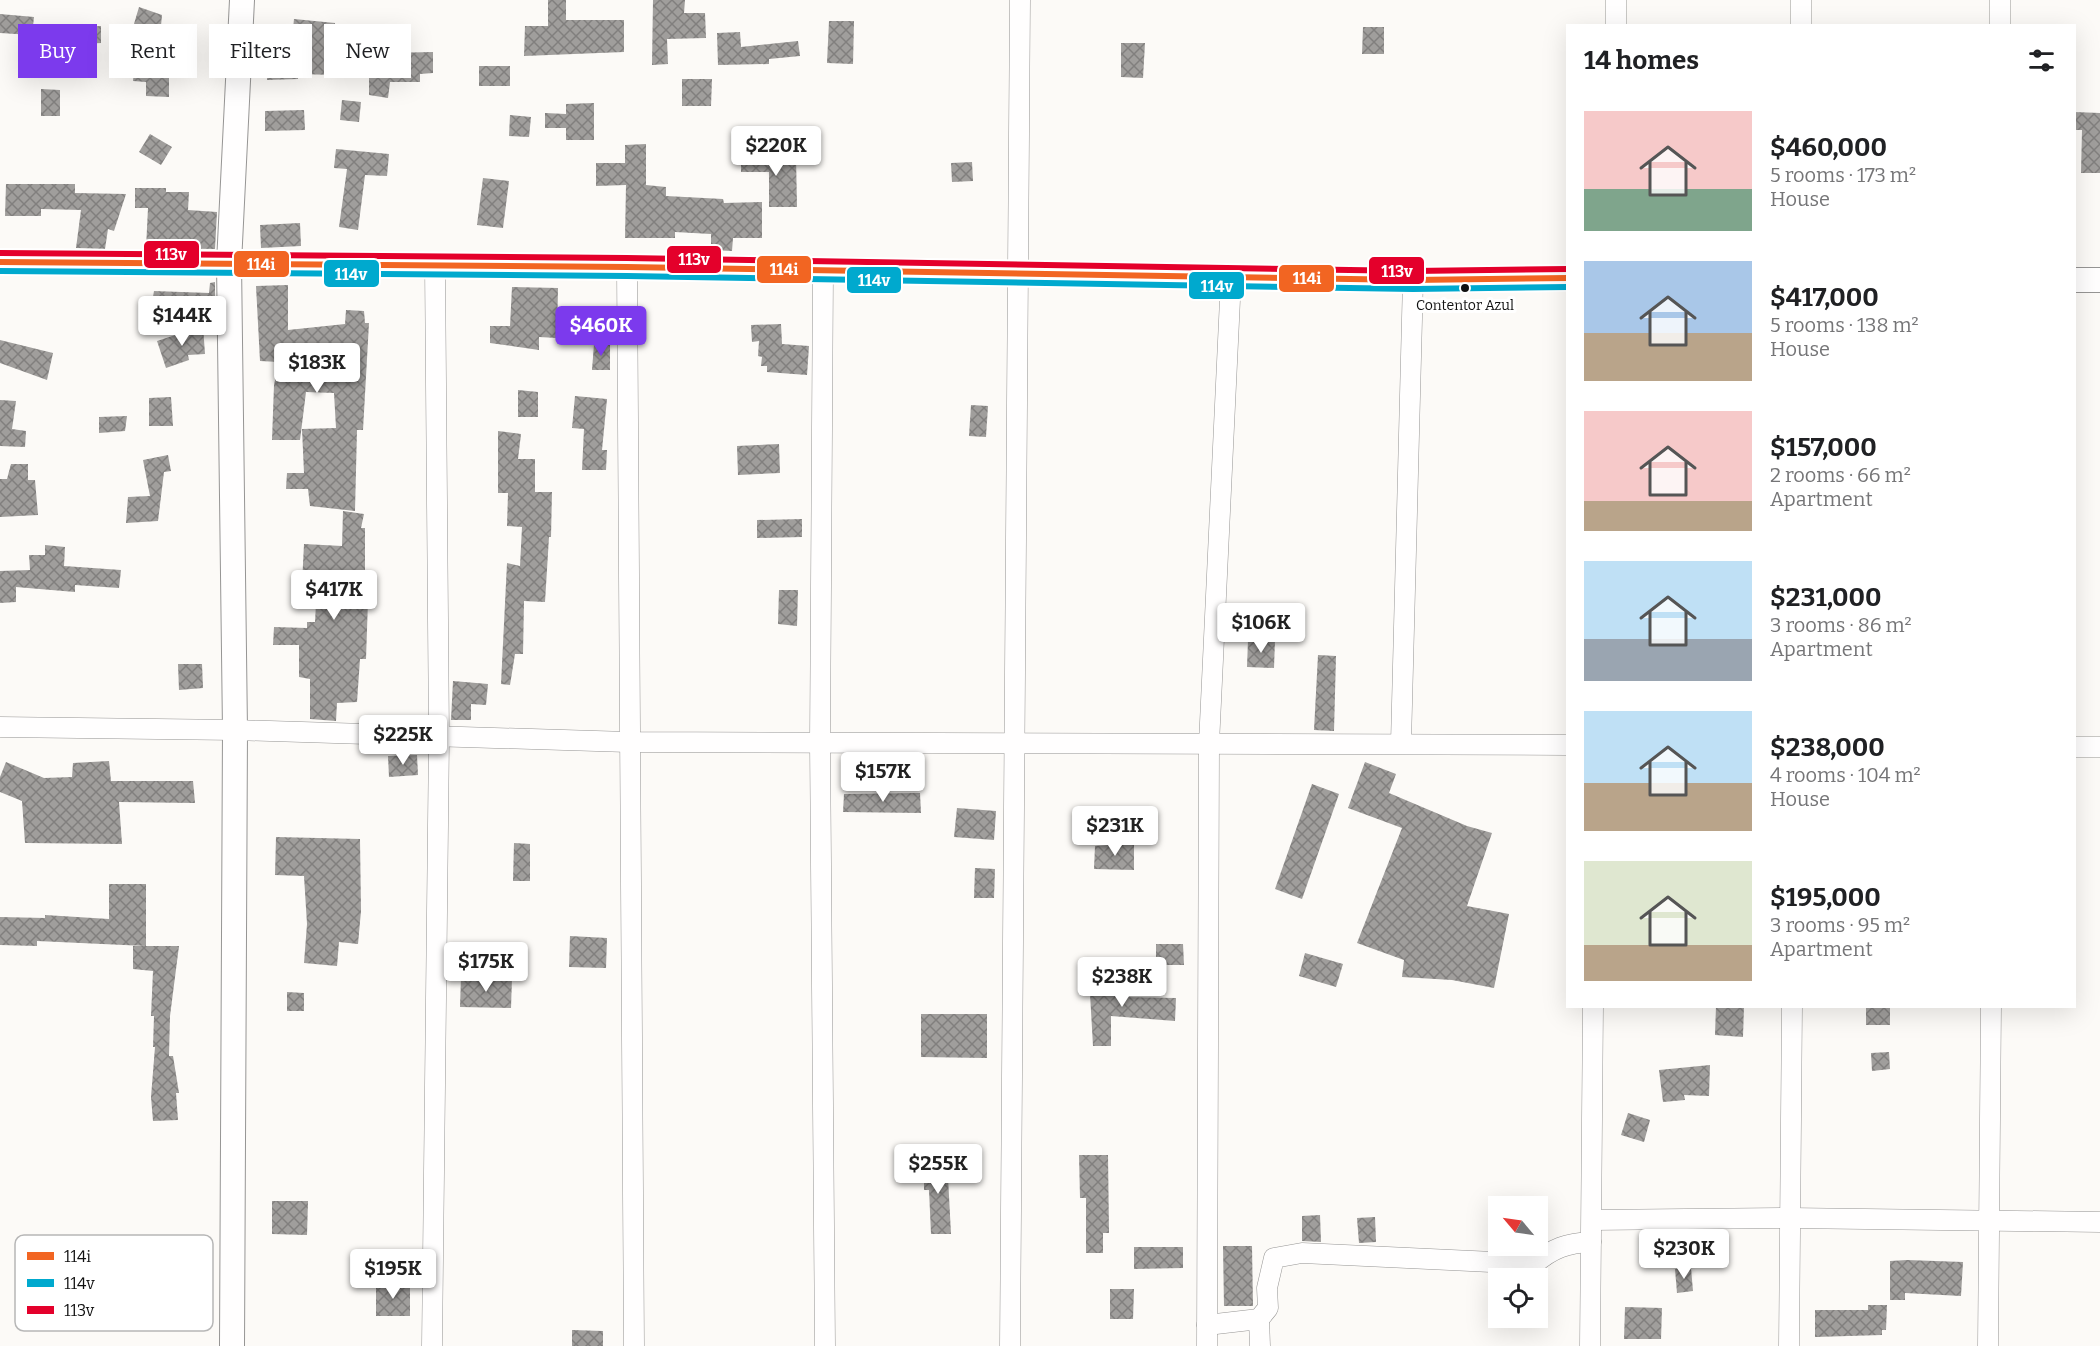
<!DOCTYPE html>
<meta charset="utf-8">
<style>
:root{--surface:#fff;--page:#f2f2f2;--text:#202124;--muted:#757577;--accent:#7c3aed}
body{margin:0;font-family:Bitter,serif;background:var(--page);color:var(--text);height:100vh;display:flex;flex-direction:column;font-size:22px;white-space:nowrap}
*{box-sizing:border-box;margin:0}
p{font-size:20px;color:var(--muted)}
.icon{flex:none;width:33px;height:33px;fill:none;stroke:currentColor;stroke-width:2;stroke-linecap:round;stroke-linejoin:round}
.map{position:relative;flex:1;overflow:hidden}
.drawer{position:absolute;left:1566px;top:24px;width:510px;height:984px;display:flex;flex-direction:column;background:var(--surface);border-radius:0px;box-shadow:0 6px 24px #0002}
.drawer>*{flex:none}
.guide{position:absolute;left:18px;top:24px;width:570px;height:54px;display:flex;gap:12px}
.needle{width:39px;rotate:299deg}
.tools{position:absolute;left:1488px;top:1196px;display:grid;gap:12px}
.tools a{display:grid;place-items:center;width:60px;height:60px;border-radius:0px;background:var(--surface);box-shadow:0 6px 24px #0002;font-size:30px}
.price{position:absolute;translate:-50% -51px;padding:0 14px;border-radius:6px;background:#fff;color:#222;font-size:20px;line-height:39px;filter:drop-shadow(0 2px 3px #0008)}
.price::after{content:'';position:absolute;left:50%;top:36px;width:18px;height:14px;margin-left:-9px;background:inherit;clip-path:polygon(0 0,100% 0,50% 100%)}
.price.current{background:var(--accent);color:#fff}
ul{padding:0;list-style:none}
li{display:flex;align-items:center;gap:18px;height:150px;padding:0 18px}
li span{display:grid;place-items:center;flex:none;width:168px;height:120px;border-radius:0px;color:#555}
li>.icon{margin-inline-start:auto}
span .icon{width:72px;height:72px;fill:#fffc;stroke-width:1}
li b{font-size:26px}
h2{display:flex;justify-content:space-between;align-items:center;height:72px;padding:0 18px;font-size:26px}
.chip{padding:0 21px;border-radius:0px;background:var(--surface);box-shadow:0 6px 24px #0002;font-size:21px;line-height:54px}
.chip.current{background:var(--accent);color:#fff}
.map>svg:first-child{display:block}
.building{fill:url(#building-cross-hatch)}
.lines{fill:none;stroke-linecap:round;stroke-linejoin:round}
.minor-casing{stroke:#969594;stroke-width:21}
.tertiary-casing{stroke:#969594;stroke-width:26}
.minor{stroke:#fffefe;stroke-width:20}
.tertiary{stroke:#fffefe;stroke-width:24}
.bus-1-casing{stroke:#fff;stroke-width:10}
.bus-2-casing{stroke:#fff;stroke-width:10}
.bus-3-casing{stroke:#fff;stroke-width:10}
.bus-1{stroke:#f26522;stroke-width:6}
.bus-2{stroke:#00a9ce;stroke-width:6}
.bus-3{stroke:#e4002b;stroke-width:6}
.bus-dot{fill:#101010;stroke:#fff;stroke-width:2}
.labels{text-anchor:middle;stroke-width:6;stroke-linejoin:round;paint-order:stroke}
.bus-label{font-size:14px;fill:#101010;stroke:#fff}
.key{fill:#fff;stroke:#b7b7b7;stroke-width:1.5}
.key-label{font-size:16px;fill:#101010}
.line-badge{stroke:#fff;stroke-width:2}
.badge-label{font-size:16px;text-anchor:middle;font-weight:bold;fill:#fff}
</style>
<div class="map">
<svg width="2100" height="1346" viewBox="0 0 2100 1346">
<defs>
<pattern id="building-cross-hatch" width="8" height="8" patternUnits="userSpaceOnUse" patternTransform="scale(1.5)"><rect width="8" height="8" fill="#a09e9c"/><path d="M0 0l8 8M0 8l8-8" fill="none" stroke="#817f7e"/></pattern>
</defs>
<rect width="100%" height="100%" fill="#fcfaf7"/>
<g class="building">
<polygon points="548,0 566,0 566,20 624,20 624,52 524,56 525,26 548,26"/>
<polygon points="653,0 685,0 684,13 705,13 706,38 667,39 668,64 652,65"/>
<polygon points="139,7 162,15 159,47 169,47 169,97 146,96 146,82 133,81 135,59 124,58"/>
<polygon points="0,14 34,17 32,35 0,33"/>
<polygon points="294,19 335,23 335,75 298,74 298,79 267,80 267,49 291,48"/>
<polygon points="829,21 854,21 853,64 827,63"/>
<polygon points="38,24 59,24 59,28 101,26 101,43 60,45 60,52 39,53"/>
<polygon points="1363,27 1384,27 1384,54 1362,54"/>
<polygon points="740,32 741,47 798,41 800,56 769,59 769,64 718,65 717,33"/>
<polygon points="1121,43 1145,43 1143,78 1121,77"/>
<polygon points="433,52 433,73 420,74 420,82 390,82 388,98 369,95 369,59 389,59 389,53"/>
<rect x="479" y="66" width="31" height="20"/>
<polygon points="682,79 712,79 711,106 682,106"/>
<polygon points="41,89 60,90 60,116 41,116"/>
<polygon points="342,100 361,102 359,122 340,120"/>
<polygon points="594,103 594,140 566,140 566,128 545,128 545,113 566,114 566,104"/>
<polygon points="304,110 305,130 265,131 265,111"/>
<polygon points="2074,112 2100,113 2100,173 2081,173 2082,130 2074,130"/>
<polygon points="510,115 531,117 529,137 509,136"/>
<polygon points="150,134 172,147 161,165 139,152"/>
<polygon points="646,144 646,185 666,187 666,196 723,199 724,203 762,202 762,238 733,238 732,251 711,250 711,234 675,232 675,238 625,238 626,185 596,186 596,163 625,163 625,145"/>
<polygon points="336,149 389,154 387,176 365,175 358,230 339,227 347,169 334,168"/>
<polygon points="741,156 796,156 797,207 769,207 769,172 741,172"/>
<polygon points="972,162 973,181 952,182 951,163"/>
<polygon points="483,178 509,181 503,228 477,225"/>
<polygon points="6,184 75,184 75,193 126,194 114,231 108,229 105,249 76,248 81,210 41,209 41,216 5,216"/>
<polygon points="135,188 166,188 166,192 189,192 188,210 217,212 215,249 146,248 148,208 135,208"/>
<polygon points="300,223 301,246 261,248 260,225"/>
<polygon points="215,282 215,318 151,308 154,291 209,293 210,283"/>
<polygon points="288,285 288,330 345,324 346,310 364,311 365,323 369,323 363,430 357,430 355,511 310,506 308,489 286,489 287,473 304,473 302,429 336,428 334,393 306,392 300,440 272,440 274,385 279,362 260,361 256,286"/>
<polygon points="512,287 558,288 557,338 539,337 539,350 490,343 490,326 510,326"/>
<polygon points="781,324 782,344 809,346 807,375 767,372 767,366 761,366 762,357 758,356 759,341 752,342 751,325"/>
<polygon points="203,326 205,354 188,355 189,360 166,368 157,341"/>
<polygon points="0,340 53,353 47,380 0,363"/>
<polygon points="594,344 610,345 610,370 592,370"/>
<polygon points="518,390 538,392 538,417 518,417"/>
<polygon points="575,396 607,399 602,450 607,450 606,470 582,470 584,429 572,428"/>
<polygon points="171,397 173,426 149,426 149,398"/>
<polygon points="0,400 16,401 12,429 26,431 25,447 0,446"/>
<polygon points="971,405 988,406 986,437 969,436"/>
<polygon points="127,416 125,431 99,433 99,417"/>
<polygon points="498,431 521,434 518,459 535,459 535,492 552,492 551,537 549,537 545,602 524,601 523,654 515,654 510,685 501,684 507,563 520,566 522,527 507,526 508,493 498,493"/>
<polygon points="779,444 780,473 738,475 737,446"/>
<polygon points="168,455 171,471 164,472 158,521 126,523 128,497 150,496 143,460"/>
<polygon points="11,464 28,464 28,480 35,480 38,515 0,517 0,479 7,479"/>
<polygon points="343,511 364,514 361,528 365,528 365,571 369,571 366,659 360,659 357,702 337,703 336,721 310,719 310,679 299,677 299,645 273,645 274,627 307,628 307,622 315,622 317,585 302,584 304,544 342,546"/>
<polygon points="802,519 802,537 757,538 757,520"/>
<polygon points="45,545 65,547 64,566 121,570 119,588 75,585 75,592 16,587 16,602 0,603 0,571 30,570 29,555 45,555"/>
<polygon points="779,590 798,590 797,626 778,624"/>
<polygon points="1248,640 1275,640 1274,668 1247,667"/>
<polygon points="1318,655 1336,656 1334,731 1314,730"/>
<polygon points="178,664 202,664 203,688 179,690"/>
<polygon points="453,681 488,684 486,705 471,704 471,720 451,720"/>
<polygon points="417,755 418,775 389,777 388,756"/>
<polygon points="109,761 111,781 193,781 195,803 119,802 122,844 25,843 22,801 0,792 0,777 6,762 44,778 72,777 73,763"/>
<polygon points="1365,762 1396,774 1389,793 1467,826 1492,833 1467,906 1509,914 1494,988 1452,980 1402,977 1404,960 1357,943 1402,828 1348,808"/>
<polygon points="1312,784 1339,794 1302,899 1275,889"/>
<polygon points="920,793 921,813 843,812 844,794"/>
<polygon points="957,808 996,811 994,840 954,837"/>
<polygon points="276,837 360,839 361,911 358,944 339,942 337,966 304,963 307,924 304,876 275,875"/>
<polygon points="514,843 530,844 530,881 513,881"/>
<polygon points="1134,843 1134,870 1094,869 1095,846"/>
<polygon points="975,868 995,869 994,898 974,898"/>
<polygon points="109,884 146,884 146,946 37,941 37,946 0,945 0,917 45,918 45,915 109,919"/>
<polygon points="570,936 607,938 606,968 569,967"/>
<polygon points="1156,944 1183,944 1184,965 1156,965"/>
<polygon points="133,946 179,946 170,1016 169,1056 173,1056 179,1093 176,1093 178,1120 153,1121 151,1097 155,1047 153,1047 154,1016 151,1016 153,971 133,969"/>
<polygon points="1305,953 1343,964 1336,987 1299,976"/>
<polygon points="1110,975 1110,989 1123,989 1123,997 1176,998 1175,1021 1111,1016 1111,1046 1093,1046 1089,976"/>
<polygon points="461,977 512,978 511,1008 460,1007"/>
<polygon points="287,992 304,993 304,1011 287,1011"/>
<polygon points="1716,1006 1744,1006 1743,1037 1715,1035"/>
<rect x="1866" y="1006" width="24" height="19"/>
<polygon points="921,1014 987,1014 987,1058 921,1057"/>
<polygon points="1889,1052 1890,1069 1872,1071 1871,1053"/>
<polygon points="1710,1065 1709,1096 1684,1095 1685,1100 1663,1102 1659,1070"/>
<polygon points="1628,1113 1650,1120 1644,1142 1621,1135"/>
<polygon points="1079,1155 1108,1155 1109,1233 1103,1233 1103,1253 1086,1253 1086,1198 1080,1198"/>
<polygon points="947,1158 951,1234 931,1234 929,1190 924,1190 924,1159"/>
<polygon points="272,1201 308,1201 307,1235 272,1234"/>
<polygon points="1320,1215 1321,1242 1302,1241 1302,1216"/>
<polygon points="1375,1217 1376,1242 1359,1243 1357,1218"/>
<polygon points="1223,1246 1252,1246 1253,1306 1224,1306"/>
<polygon points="1134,1247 1183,1247 1183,1268 1134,1269"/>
<polygon points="1907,1260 1963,1262 1961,1296 1905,1293 1905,1300 1890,1300 1890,1261"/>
<polygon points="1691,1268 1693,1291 1677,1293 1675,1269"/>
<rect x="376" y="1284" width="34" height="32"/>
<polygon points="1110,1289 1134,1289 1133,1319 1110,1319"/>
<polygon points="1868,1305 1887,1305 1886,1330 1882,1330 1882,1335 1815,1337 1815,1310 1868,1310"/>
<polygon points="1625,1307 1662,1308 1661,1339 1624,1339"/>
<polygon points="572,1330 603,1331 603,1346 572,1346"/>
</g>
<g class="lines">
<defs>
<g id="minor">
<polyline points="1616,26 1616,0"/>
<polyline points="1801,26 1801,0"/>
<polyline points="2000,26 2000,0"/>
<polyline points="627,267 634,1346"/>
<polyline points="823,272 820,743 825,1346"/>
<polyline points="0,727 235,730 628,742 1568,745"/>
<polyline points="1401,743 1413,280"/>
<polyline points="2074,747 2100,747"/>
<polyline points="1592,1220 1790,1218 2100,1222"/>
<polyline points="1259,1319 1260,1346"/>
<path d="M1207,1325l52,-6 9,-11 -1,-20 7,-30 28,-5 232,11c19,-16 33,-21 57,-22"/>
<polyline points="432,1346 439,738 435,265"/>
<polyline points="1010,1346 1020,0"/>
<polyline points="1207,1346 1209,744 1231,278"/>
<polyline points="1590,1346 1593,1006"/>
<polyline points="1789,1346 1792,1006"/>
<polyline points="1988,1346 1991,1006"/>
</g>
<g id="tertiary">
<polyline points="0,262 627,267 1413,280 1568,278"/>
<polyline points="2074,280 2100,280"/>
<polyline points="232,1346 235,730 229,263 242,0"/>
</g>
</defs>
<use href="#minor" class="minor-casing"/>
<use href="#tertiary" class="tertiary-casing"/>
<use href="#minor" class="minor"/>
<use href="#tertiary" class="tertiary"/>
<defs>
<polyline id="bus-1" points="0,262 627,267 1413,280 1568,278"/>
<polyline id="bus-2" points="0,271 627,276 1413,289 1568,287"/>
<polyline id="bus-3" points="0,253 627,258 1413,271 1568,269"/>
</defs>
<use href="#bus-1" class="bus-1-casing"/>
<use href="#bus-2" class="bus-2-casing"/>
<use href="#bus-3" class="bus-3-casing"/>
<use href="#bus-1" class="bus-1"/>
<use href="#bus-2" class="bus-2"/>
<use href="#bus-3" class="bus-3"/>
</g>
<circle class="bus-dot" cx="1465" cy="288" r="5"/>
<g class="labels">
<g class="bus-label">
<text x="1465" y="310">Contentor Azul</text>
</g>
</g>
<rect x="15" y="1235" width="198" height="96" rx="9" class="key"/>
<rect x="27" y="1252" width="27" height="8" fill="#f26522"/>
<rect x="27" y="1279" width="27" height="8" fill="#00a9ce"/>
<rect x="27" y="1306" width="27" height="8" fill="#e4002b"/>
<g class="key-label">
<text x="64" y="1262">114i</text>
<text x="64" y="1289">114v</text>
<text x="64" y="1316">113v</text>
</g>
<g class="line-badge">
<rect x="143" y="240" width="57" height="29" rx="6" fill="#e4002b"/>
<rect x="666" y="245" width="56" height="29" rx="6" fill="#e4002b"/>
<rect x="233" y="250" width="57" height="28" rx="6" fill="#f26522"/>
<rect x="756" y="255" width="56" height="29" rx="6" fill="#f26522"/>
<rect x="1368" y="256" width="57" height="29" rx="6" fill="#e4002b"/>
<rect x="323" y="259" width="57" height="29" rx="6" fill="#00a9ce"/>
<rect x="1278" y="264" width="57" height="29" rx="6" fill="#f26522"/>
<rect x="846" y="266" width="56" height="28" rx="6" fill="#00a9ce"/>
<rect x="1188" y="271" width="57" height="29" rx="6" fill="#00a9ce"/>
</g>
<g class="badge-label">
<text x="171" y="260">113v</text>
<text x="694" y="265">113v</text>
<text x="261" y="270">114i</text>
<text x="784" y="275">114i</text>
<text x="1397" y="277">113v</text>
<text x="351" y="280">114v</text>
<text x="1307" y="284">114i</text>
<text x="874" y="286">114v</text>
<text x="1217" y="292">114v</text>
</g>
</svg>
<div class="tools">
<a><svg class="needle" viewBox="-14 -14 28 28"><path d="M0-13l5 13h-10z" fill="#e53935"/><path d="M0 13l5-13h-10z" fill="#757577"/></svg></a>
<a><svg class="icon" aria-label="locate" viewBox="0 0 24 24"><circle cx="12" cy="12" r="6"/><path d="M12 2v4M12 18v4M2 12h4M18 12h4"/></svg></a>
</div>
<b class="price" style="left:776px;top:177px">$220K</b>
<b class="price" style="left:182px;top:347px">$144K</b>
<b class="price current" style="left:601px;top:357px">$460K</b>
<b class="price" style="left:317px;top:394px">$183K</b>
<b class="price" style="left:334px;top:621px">$417K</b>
<b class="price" style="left:1261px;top:654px">$106K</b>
<b class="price" style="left:403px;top:766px">$225K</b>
<b class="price" style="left:883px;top:803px">$157K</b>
<b class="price" style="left:1115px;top:857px">$231K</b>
<b class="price" style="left:486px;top:993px">$175K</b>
<b class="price" style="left:1122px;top:1008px">$238K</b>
<b class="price" style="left:938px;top:1195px">$255K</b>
<b class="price" style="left:1684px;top:1280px">$230K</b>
<b class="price" style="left:393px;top:1300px">$195K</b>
<div class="guide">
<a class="chip current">Buy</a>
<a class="chip">Rent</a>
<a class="chip">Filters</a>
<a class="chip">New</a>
</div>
<section class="drawer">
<h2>14 homes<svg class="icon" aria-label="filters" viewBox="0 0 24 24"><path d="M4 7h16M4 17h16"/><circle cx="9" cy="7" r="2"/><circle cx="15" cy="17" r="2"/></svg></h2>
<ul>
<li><span style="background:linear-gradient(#f6c9c9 65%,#7fa58c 0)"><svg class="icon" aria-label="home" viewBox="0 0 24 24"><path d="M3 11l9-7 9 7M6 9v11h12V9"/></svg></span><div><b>$460,000</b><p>5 rooms · 173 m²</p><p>House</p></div></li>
<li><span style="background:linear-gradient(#a9c7e8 60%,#b9a48a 0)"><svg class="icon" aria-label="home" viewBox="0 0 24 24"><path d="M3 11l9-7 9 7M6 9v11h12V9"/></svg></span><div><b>$417,000</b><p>5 rooms · 138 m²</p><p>House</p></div></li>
<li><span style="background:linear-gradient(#f6c9c9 75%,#b9a48a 0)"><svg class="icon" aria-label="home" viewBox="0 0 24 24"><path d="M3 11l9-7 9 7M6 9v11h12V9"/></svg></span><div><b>$157,000</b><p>2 rooms · 66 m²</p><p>Apartment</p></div></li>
<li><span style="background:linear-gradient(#bfe0f5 65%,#9aa5b1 0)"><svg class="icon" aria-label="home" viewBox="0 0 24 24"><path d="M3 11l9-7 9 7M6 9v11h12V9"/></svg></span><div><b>$231,000</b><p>3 rooms · 86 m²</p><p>Apartment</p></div></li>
<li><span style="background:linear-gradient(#bfe0f5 60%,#b9a48a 0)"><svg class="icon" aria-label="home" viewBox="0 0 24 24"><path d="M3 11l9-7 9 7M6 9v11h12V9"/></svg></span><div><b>$238,000</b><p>4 rooms · 104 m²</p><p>House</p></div></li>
<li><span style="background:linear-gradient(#dfe7d0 70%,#b9a48a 0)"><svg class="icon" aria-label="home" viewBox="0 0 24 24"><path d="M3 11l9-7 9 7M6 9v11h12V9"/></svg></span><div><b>$195,000</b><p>3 rooms · 95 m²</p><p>Apartment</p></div></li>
</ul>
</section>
</div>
